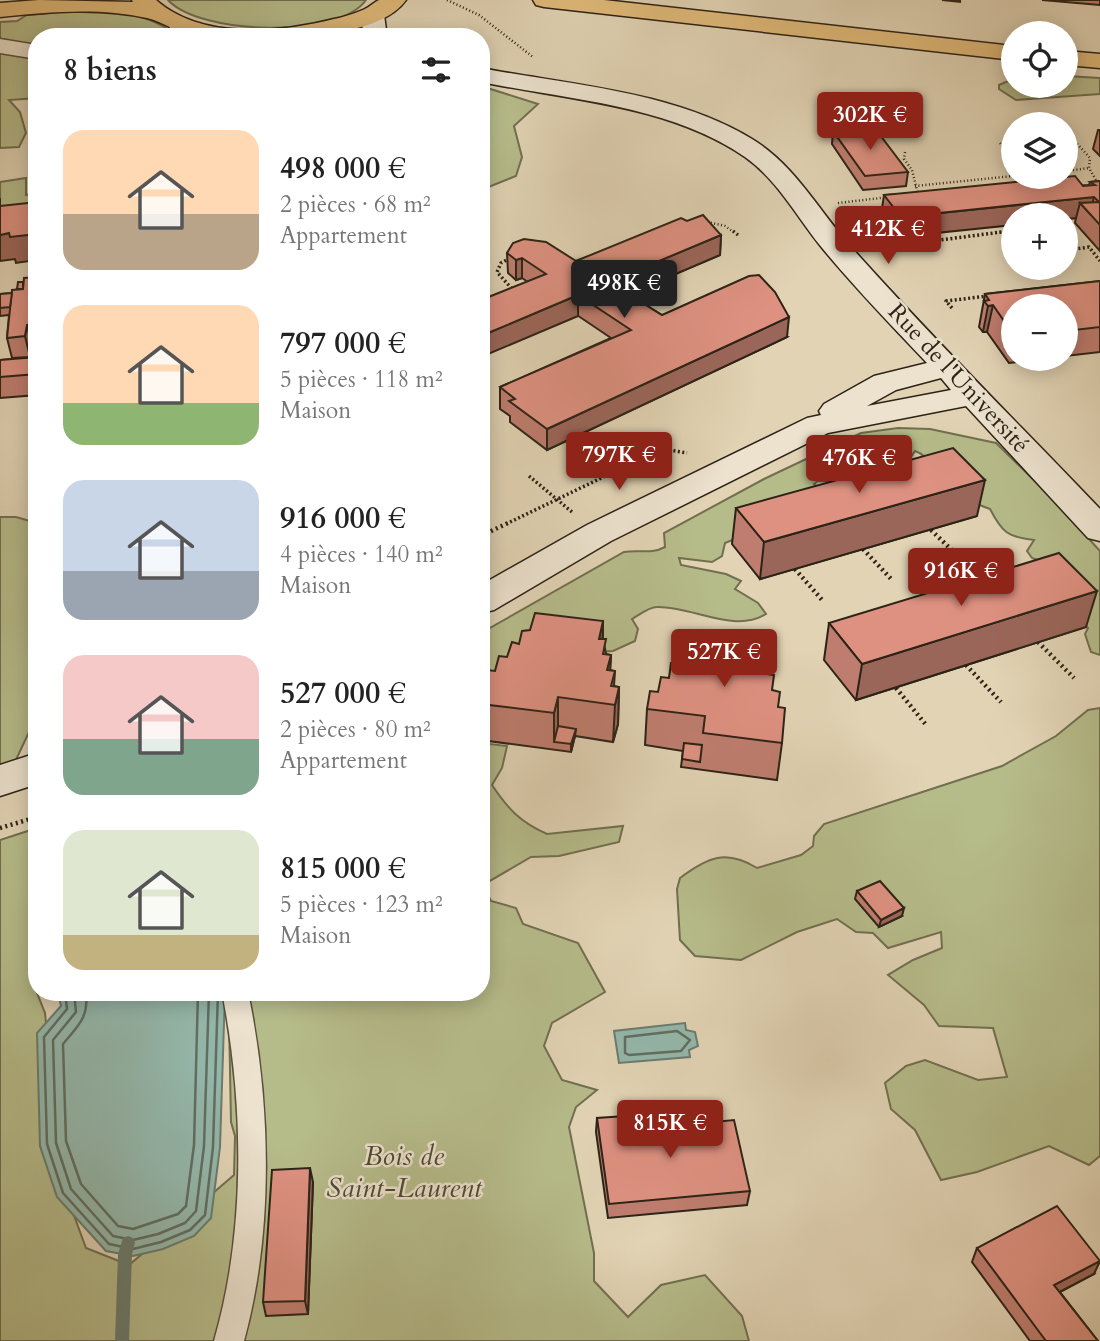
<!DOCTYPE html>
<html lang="fr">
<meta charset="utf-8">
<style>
:root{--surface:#fff;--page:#f6f6f6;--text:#222;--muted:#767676;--accent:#8f2418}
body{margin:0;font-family:Cardo,serif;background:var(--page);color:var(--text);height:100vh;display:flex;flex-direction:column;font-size:26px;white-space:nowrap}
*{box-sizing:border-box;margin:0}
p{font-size:23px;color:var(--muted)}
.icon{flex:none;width:38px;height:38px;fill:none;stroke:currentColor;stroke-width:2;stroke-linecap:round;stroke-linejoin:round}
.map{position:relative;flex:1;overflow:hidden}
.sheet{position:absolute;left:28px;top:28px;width:462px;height:973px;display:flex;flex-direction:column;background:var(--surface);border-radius:28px;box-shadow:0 4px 18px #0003}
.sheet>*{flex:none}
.buttons{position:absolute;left:1001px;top:21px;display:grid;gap:14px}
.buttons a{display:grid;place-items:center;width:77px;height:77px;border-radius:50%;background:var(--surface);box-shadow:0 4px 18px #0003;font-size:35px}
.price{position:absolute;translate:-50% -60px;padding:0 16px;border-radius:7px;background:var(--accent);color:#fff;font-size:23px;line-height:46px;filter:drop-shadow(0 2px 4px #0008)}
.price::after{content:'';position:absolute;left:50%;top:42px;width:21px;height:16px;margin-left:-10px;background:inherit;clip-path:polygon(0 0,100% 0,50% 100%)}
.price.selected{background:#222;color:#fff}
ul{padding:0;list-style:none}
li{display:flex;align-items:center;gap:21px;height:175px;padding:0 35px}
li span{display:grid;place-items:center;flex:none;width:196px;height:140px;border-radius:21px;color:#555}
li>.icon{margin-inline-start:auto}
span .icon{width:84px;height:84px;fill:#fffc;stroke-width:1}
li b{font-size:30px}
h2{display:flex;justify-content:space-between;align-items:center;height:84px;padding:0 35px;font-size:30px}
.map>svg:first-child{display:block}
.green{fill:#b6bb8a;stroke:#716f50;stroke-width:2}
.water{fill:#94b8ac;stroke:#6a7c70;stroke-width:2}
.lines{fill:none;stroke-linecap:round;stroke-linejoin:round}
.shore{stroke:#606e62;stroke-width:2.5}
.stream{fill:#6a7c70;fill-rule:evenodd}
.lane-casing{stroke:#594f3e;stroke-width:3}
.street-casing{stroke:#594f3e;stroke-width:3}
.secondary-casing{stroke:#2c2317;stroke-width:3}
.primary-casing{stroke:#2c2317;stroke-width:3}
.path-far2{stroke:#2c2317;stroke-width:2.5;stroke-dasharray:1 2.5;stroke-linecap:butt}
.path-far1{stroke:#2c2317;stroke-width:3.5;stroke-dasharray:2 2.5;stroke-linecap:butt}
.path{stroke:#2c2317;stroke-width:4.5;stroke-dasharray:2 3.5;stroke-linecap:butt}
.lane{fill:#ece2ce;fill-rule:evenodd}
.street{fill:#ece2ce;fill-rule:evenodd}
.secondary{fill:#ece2ce;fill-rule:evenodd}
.primary{fill:#e0ba7a;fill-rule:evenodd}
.wall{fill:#bf7d6f;stroke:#2c2317;stroke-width:2}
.shaded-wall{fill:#9b665a;stroke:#2c2317;stroke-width:2}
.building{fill:#de9181;stroke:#2c2317;stroke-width:2}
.labels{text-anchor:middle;stroke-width:5;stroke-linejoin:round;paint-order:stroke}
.street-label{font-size:24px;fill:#2c2317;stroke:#ece2ce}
.near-park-label{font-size:28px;font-style:italic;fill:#4e4934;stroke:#ece2ce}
</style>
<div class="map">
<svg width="1100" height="1341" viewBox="0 0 1100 1341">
<rect width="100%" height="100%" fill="#e1d3b4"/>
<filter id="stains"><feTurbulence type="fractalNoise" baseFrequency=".00286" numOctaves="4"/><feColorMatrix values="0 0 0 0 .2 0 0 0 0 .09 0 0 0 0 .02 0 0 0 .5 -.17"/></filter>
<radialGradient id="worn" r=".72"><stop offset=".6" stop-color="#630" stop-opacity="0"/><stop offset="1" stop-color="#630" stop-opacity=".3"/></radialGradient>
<g class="green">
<path d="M168,0h198c-27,39 -166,35 -198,0z"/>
<path d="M82,10c30,2 58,2 84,18l-11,9h-118v61l-28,2 11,12 6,21 -7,14 -19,1v-126l17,-1 10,-6z"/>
<polygon points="1066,76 1100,78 1100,94 1016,100 999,89 999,85 1013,79 1013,86 1066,86"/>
<polygon points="481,86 538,104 514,126 522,157 516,176 481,190"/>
<polygon points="26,178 26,195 37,192 37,209 0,215 0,182"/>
<path d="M898,428l32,1 66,14 49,48 55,60v104l-9,-3 -6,-18 3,-6 -39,-40 -6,-26 -11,-4 -5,-7 7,-11c-27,-3 -32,-8 -44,-31 -21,-7 -37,-18 -52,-35 -8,-9 -11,-19 -23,-23 -15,27 -35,20 -62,19l-13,12 -22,-1 -4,3 10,8 -82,44 -17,7 -3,13 -10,6 -33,-4 2,7 45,9 15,7 -6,8 23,14 8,11c-32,20 -74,-8 -109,-7 -8,0 -18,8 -25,12l6,10 -3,12 -22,10 -28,2 -104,47v-67l143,-81c16,-3 26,3 41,-5l-1,-14 100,-54 97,-46z"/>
<polygon points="0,517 16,517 37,523 37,715 14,764 0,770"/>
<path d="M1100,708v448l-11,9 -40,-19 -72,26 -36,8 -26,-50 -24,-21 -6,-26 21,-17 19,-6 53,20 29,-3 -14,-49 -54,-2 -15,-21 -36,-30 25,-15 29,-12 -1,-16 -53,16 -15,-15 -17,-1 -19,-13 -40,13 -56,28 -46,-4 -15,-16 -3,-51 3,-11c28,-21 46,-29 77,-10l44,-13 12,-9 1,-10 10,-12 178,-58 54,-30 32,-26z"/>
<path d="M481,743l26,3 -5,22 -10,17c16,24 28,37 55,49l76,-8 -4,16 -60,14 -28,1 -48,28 8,16 25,7 7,16 55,19 27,49 -53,31 -8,23 18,34 35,10 -21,17 -7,20 25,126v28l34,36 33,-32 44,-10 37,41 7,25h-749v-501l37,-12v102l-4,5v48l12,30 17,170 24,65 43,17 105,-90 1,-39 -4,-14 -2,-102 -4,-28h256z"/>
</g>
<g class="water">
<polygon points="58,992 225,992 220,1147 211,1218 194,1236 163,1249 133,1256 106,1251 57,1197 40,1146 37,1033 61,1006"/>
<polygon points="685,1023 686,1030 695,1032 698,1046 689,1050 690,1057 619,1063 614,1031"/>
</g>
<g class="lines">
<g class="shore">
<polyline points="65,992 67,1009 44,1037 47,1144 63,1193 109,1244 133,1249 161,1242 190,1230 205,1215 213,1147 218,992"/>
<polyline points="74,992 76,1012 53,1040 56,1143 71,1189 113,1236 133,1240 158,1234 185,1223 196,1211 204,1146 209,992"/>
<path d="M85,992c6,23 -8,35 -22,52l3,97 15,43 37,42 15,3 45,-15 8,-8 8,-61 4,-153"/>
<polygon points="677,1031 690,1040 681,1051 629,1055 625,1053 625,1037"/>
</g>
<polygon class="stream" points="128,1236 133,1238 135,1243 132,1254 129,1341 115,1341 118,1254 123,1238"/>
<defs>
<path id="lane" d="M222,992h26c23,111 26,239 -4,349h-30c32,-110 30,-238 8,-349z"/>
<g id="street">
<polygon points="182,19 190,21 193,26 187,37 164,37 174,21"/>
<polygon points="0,39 37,45 37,59 0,53"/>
</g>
<g id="secondary">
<polygon points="373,8 381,10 384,15 387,37 363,37 362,15 365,10"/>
<path d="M481,68c89,17 192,23 271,71 43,26 67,72 100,109 80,90 165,174 248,261v32l-12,-3 -122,-132 -138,27 -217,108 -117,69 -13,3v-28l106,-60 220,-107 14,-3 -2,-4 5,-7 50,-28 53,-13c-35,-37 -71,-74 -104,-114 -25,-30 -45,-69 -78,-92 -76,-52 -176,-57 -264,-75zM941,378l10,12 -84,16 29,-16z"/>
<polygon points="37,753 37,784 0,796 0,765"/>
</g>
<g id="primary">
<path d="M39,0l94,2 -1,-2h24c45,40 123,33 178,19 10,-2 22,-6 31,-10 5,-2 9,-7 14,-9 8,0 19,0 27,0 -32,46 -158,37 -209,37 -18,-3 -33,-15 -50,-19 -48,-11 -99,-6 -147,-1v-14z"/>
<polygon points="533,0 604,0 1013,46 1013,60 544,7 536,5"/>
<polygon points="1066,51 1100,54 1100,68 1066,65"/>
</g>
</defs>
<use href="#lane" class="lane-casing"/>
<use href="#street" class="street-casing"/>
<use href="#secondary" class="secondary-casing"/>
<use href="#primary" class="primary-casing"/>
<g class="path-far2">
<polyline points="447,0 479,15 533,57"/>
<polyline points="1070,136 1090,158 1089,168 1100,187"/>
<polyline points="1000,143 1013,158"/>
<polyline points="905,152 904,159 912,170 918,194"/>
<polyline points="1066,171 1089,168"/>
<polyline points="915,186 1013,176"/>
<polyline points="838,203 889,197"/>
<polyline points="704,221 725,226 735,233"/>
<polyline points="996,233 1013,231"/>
</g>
<g class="path-far1">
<polyline points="733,231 738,235"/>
<polyline points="1066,237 1076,249 1089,247 1100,261"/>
<polyline points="879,248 1009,231"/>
<polyline points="510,258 501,263 497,272 513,290"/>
<polyline points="952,308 946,301 988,296"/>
<polyline points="529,476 572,512"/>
<polyline points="506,524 653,453 664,449 687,453"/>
</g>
<g class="path">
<polyline points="931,530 961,559"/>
<polyline points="481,536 510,522"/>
<polyline points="863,549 892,580"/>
<polyline points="795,569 823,601"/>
<polyline points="1038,642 1074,678"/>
<polyline points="966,665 1001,702"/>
<polyline points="896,688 927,726"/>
<polyline points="0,828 37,817"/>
</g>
<use href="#lane" class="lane"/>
<use href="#street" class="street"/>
<use href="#secondary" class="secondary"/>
<use href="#primary" class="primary"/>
</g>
<g class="wall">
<polygon points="942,0 960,0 960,2"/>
<polygon points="1042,0 1100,0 1100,5"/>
<polygon points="1098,130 1100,130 1100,156 1093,149"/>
<polygon points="833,131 908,172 906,186 863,190 832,144"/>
<polygon points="1100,181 1100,251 1075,223 1076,218 1066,219 1066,215 897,237 881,215 884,195 1089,185 1090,182"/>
<polygon points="687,221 721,235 720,255 628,294 662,315 787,337 547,450 510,422 510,416 500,409 500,387 611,338 522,278 516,280 508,273 507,253 576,261"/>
<polygon points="37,277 37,346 32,346 30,357 12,358 7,338 9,315 0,316 0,294 12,293 17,289 23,282"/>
<polygon points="1100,281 1100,352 1066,356 1066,306 1013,306 1013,359 1044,359 1009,363 987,332 983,332 979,327 985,294"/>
<polygon points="37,357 37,395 0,398 0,360"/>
<polygon points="736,508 977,516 760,579 732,544"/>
<polygon points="603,621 603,639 606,654 611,655 610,670 615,671 614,686 619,687 618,724 613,742 575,736 571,752 481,740 481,691 495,671 519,644"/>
<polygon points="829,623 1086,627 856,700 824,660"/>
<polygon points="760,658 768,661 767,674 778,707 782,743 777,780 681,767 683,751 645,745 647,709 679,663"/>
<polygon points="857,891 902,916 879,927 855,899"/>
<polygon points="597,1118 642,1129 750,1191 747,1205 608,1218 596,1132"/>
<polygon points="313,1182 308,1314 266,1316 263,1302"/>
<polygon points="977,1248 1094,1274 1060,1292 1098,1341 1030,1341 972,1262"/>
</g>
<g class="shaded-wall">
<polygon points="1094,197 1090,214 1080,203 1076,218 1066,219 1066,215 1013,215 1013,225 897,237 901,217"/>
<polygon points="9,233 37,234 37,260 16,263 15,259 0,261 0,235"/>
<polygon points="721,235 720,255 608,303 609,282"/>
<polygon points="522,258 522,278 516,280 516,260"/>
<polygon points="578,295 578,316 481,357 481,336"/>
<polygon points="993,305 987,332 983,332 988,306"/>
<polygon points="789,317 787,337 547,450 547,429"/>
<polygon points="27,325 32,346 30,357 25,336"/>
<polygon points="985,480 977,516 760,579 764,542"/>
<polygon points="1097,591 1086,627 856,700 862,664"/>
<polygon points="603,621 602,658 599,639"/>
<polygon points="611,655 609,692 607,670"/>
<polygon points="619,687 618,724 613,742 615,705"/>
<polygon points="558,697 558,734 554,742 554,713"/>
<polygon points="576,729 575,736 571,752 571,744"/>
<polygon points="904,908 902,916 879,927 881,920"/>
<polygon points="310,1168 313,1182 308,1314 305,1301"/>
<polygon points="1100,1261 1094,1274 1048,1298 1054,1285"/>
</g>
<g class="building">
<polygon points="874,127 908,172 865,176 833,131"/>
<polygon points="1075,176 1083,186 1095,185 1090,182 1100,181 1100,225 1080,203 1099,202 1094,197 901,217 884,195"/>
<polygon points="0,198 0,206 37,202 37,234 10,237 9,233 0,235"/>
<polygon points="703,215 721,235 609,282 662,315 749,276 759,275 775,292 789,317 547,429 509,401 515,399 500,387 631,330 578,295 481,336 481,300 546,274 522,258 516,260 507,253 513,243 524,239 546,242 576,261 681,218 687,221"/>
<polygon points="37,277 37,324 27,325 25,336 7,338 12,290 23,289 24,278"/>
<polygon points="1100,281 1100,327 1066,331 1066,306 1013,306 1013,334 993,305 988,306 984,301 989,300 985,294"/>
<polygon points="18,282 23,282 23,289 17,289"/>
<polygon points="12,293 10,307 0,308 0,294"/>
<polygon points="37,357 37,374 0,377 0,360"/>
<polygon points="953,448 985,480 764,542 736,508"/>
<polygon points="1059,553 1097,591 862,664 829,623"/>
<polygon points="535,613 603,621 599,639 606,639 603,654 611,655 607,670 615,671 611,686 619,687 615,705 558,697 554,713 481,704 481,691 487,670 495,671 499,656 507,657 512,642 519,644 522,631 530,630"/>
<polygon points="693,632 762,640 760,658 768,661 766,674 774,675 772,690 780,692 778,707 785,708 782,743 703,733 705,716 647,709 650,691 658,692 661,677 669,678 671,663 679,663 682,649 689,650"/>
<polygon points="558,726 576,729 571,744 554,742"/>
<polygon points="684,743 702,745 700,762 682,759"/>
<polygon points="880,881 904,908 881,920 857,891"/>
<polygon points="640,1115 642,1129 734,1120 750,1191 609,1204 597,1118"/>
<polygon points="310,1168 305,1301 263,1302 272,1170"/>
<polygon points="1057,1206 1100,1261 1054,1285 1098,1341 1046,1341 977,1248"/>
</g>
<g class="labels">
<g class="street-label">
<text transform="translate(959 378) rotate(47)" y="8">Rue de l'Université</text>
</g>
<g class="near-park-label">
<text x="404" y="1165">Bois de<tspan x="404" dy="32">Saint-Laurent</tspan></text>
</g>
</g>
<rect width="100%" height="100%" filter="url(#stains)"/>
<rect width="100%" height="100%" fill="url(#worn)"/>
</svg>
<div class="buttons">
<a><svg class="icon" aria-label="locate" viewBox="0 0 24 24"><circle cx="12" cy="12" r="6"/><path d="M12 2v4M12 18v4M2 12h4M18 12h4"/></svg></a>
<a><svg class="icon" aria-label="layers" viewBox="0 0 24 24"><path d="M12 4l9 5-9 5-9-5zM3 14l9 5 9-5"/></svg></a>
<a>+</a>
<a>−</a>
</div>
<b class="price" style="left:870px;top:152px">302K €</b>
<b class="price" style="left:888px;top:266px">412K €</b>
<b class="price selected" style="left:624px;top:320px">498K €</b>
<b class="price" style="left:619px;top:492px">797K €</b>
<b class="price" style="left:859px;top:495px">476K €</b>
<b class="price" style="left:961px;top:608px">916K €</b>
<b class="price" style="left:724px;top:689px">527K €</b>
<b class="price" style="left:670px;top:1160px">815K €</b>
<section class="sheet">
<h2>8 biens<svg class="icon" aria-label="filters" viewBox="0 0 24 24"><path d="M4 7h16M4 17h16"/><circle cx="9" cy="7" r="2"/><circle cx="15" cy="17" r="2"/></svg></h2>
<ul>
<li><span style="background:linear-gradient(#ffd9b3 60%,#b9a48a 0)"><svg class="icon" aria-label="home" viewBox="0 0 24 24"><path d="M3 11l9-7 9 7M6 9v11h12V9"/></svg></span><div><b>498 000 €</b><p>2 pièces · 68 m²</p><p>Appartement</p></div></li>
<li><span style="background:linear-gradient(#ffd9b3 70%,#8fb573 0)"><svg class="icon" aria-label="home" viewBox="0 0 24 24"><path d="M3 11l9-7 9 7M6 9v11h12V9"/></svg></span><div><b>797 000 €</b><p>5 pièces · 118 m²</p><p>Maison</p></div></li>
<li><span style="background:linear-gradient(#c9d6e8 65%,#9aa5b1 0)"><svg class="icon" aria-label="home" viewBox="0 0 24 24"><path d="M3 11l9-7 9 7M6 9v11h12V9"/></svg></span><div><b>916 000 €</b><p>4 pièces · 140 m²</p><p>Maison</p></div></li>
<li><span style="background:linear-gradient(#f6c9c9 60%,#7fa58c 0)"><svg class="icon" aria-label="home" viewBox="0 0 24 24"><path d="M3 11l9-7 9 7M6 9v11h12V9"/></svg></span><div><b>527 000 €</b><p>2 pièces · 80 m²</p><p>Appartement</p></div></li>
<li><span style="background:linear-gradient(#dfe7d0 75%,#c2b280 0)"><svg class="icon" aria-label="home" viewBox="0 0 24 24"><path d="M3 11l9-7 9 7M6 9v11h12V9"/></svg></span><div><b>815 000 €</b><p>5 pièces · 123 m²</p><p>Maison</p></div></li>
</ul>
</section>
</div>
